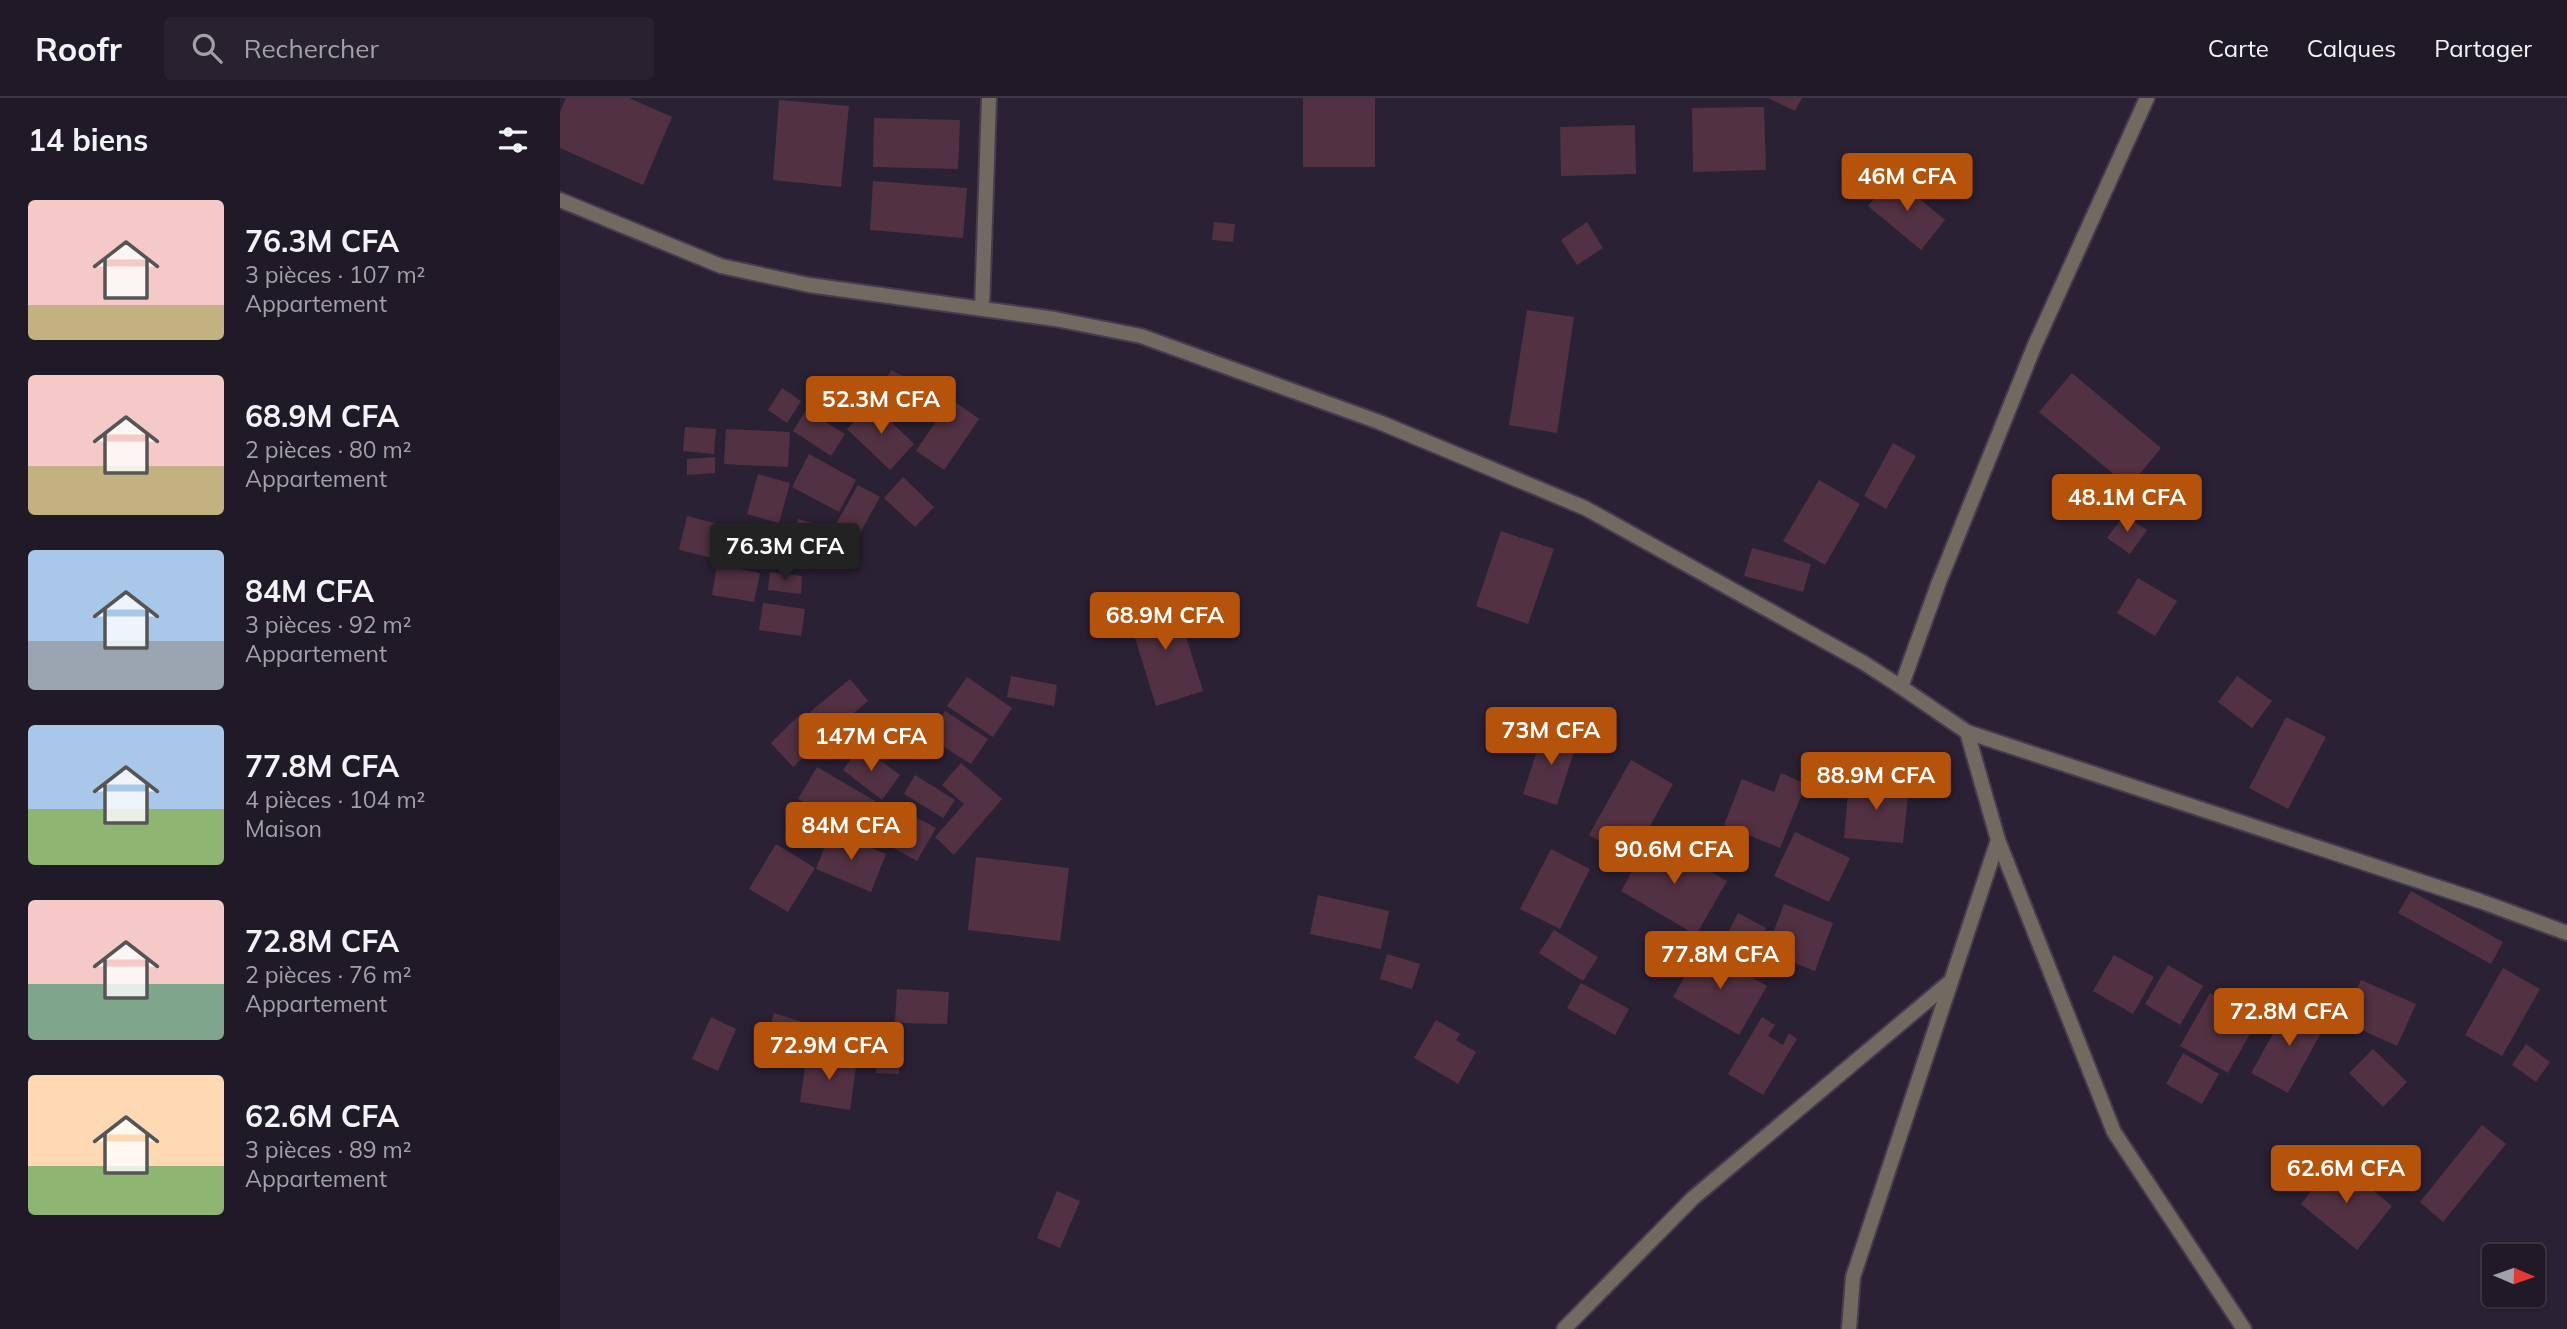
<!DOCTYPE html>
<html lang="fr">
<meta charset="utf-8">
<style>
:root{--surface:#201928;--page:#282230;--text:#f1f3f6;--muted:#a2a0a8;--line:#3d3845;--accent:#b45309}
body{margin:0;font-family:Mulish,sans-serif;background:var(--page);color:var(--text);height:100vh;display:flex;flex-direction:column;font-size:26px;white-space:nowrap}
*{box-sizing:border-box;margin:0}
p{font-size:23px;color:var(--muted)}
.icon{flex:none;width:38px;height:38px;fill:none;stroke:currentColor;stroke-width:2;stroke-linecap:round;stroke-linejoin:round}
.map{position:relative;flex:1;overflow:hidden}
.drawer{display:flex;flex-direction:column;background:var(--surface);width:560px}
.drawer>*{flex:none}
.needle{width:46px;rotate:92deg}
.controls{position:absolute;left:1922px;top:1146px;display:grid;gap:14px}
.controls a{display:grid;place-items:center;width:63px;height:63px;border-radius:7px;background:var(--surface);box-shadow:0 2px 5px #0004,0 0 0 2px var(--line);font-size:35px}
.price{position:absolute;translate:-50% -60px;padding:0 16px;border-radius:7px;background:var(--accent);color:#fff;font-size:23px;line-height:46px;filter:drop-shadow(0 2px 4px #0008)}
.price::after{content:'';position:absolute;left:50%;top:42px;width:21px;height:16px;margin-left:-10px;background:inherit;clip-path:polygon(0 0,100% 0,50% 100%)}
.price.selected{background:#222;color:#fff}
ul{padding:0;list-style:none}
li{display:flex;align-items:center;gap:21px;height:175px;padding:0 28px}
li span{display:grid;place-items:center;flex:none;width:196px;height:140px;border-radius:7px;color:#555}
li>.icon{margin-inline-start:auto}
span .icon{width:84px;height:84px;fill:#fffc;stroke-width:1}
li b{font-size:30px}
h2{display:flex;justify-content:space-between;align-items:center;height:84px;padding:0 28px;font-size:30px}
header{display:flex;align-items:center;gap:42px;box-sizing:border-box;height:98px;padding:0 35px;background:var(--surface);border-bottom:2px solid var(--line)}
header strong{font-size:33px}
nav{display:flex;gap:38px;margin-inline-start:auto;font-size:24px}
.search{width:490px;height:63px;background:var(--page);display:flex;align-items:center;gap:18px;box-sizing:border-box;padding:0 24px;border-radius:7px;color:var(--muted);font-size:26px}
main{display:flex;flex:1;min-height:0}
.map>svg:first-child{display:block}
.building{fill:#523142}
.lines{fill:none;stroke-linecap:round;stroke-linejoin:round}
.minor-casing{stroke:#453c4f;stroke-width:18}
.tertiary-casing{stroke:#453c4f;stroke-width:18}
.minor{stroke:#706a60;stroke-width:14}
.tertiary{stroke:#706a60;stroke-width:14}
</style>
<header>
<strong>Roofr</strong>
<div class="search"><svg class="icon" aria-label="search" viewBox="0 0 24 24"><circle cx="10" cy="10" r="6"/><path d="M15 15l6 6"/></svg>Rechercher</div>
<nav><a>Carte</a><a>Calques</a><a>Partager</a></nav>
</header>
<main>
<section class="drawer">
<h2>14 biens<svg class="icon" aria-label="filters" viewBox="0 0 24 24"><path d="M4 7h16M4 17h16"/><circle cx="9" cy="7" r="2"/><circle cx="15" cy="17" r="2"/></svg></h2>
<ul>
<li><span style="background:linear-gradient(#f6c9c9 75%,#c2b280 0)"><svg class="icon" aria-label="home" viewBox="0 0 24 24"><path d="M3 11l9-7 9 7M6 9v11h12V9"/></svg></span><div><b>76.3M CFA</b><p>3 pièces · 107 m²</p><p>Appartement</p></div></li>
<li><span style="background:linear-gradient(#f6c9c9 65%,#c2b280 0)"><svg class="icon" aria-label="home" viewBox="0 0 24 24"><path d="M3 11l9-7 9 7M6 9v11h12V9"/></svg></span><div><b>68.9M CFA</b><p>2 pièces · 80 m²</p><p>Appartement</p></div></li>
<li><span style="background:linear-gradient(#a9c7e8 65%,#9aa5b1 0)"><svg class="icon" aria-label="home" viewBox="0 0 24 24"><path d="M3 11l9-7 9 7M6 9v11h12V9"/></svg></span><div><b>84M CFA</b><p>3 pièces · 92 m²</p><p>Appartement</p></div></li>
<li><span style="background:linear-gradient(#a9c7e8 60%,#8fb573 0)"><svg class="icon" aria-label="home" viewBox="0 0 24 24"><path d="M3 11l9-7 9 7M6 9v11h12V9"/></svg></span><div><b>77.8M CFA</b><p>4 pièces · 104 m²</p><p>Maison</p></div></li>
<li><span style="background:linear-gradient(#f6c9c9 60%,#7fa58c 0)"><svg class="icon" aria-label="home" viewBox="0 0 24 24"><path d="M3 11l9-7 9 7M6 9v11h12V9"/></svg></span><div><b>72.8M CFA</b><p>2 pièces · 76 m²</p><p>Appartement</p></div></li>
<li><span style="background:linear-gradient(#ffd9b3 65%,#8fb573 0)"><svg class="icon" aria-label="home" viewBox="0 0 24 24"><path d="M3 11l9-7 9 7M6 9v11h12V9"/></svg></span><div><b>62.6M CFA</b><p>3 pièces · 89 m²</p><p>Appartement</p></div></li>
</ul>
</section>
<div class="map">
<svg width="2007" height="1231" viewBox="0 0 2007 1231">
<rect width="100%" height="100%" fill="#2b2135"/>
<g class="building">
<polygon points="6,0 69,0 112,19 83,87 0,50 0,14"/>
<rect x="743" y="0" width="72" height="69"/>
<polygon points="1208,0 1242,0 1235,13"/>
<polygon points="219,2 289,8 281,89 213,82"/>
<polygon points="1204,9 1206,72 1133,74 1132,10"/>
<polygon points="314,20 400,22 398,71 313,69"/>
<polygon points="1075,27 1076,76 1001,78 1000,29"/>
<polygon points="1333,79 1385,122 1361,152 1308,108"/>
<polygon points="313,83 407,90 403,140 310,132"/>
<polygon points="654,124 675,126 673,144 652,142"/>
<polygon points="1027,124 1043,150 1017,167 1001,142"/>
<polygon points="967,212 1014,219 997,335 949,327"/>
<polygon points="331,272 381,297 368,323 318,298"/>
<polygon points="1512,275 1601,350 1569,389 1479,314"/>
<polygon points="222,290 241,303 227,325 208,312"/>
<polygon points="391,301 419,321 384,372 356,353"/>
<polygon points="312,305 354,346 330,372 287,331"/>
<polygon points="246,312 285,336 271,358 233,333"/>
<polygon points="125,329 156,331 154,356 123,353"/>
<polygon points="166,331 230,334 228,369 164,366"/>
<polygon points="1333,345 1356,358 1326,411 1304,398"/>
<polygon points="249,356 296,382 279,414 232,389"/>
<polygon points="155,359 155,375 127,377 127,361"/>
<polygon points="198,376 230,385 219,425 187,416"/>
<polygon points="343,379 374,409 355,429 324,400"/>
<polygon points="1259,382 1300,406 1265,467 1223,443"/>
<polygon points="298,387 320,399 281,469 259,456"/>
<polygon points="1564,417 1587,432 1570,456 1547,440"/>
<polygon points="127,418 170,429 162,462 119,452"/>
<polygon points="238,421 261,427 249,472 226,465"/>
<polygon points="195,424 228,442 218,462 185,445"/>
<polygon points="941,433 994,451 968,526 916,508"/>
<polygon points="1192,450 1251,466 1243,494 1184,478"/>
<polygon points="157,467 200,475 194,504 152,497"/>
<polygon points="210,474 242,478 241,496 208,492"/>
<polygon points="1578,480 1617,503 1595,538 1557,515"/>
<polygon points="614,500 643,593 596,608 567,514"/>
<polygon points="203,505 245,511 241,538 199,532"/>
<polygon points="451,578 497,587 494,608 447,599"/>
<polygon points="1677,578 1712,603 1692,630 1658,604"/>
<polygon points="407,579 452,610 433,639 387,608"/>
<polygon points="290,581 308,603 269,636 250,614"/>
<polygon points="385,613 428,641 411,666 368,639"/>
<polygon points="240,616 263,640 233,669 211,645"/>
<polygon points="1726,619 1766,639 1728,711 1689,690"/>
<polygon points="984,631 1018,641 997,707 963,696"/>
<polygon points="300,648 340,677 322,702 283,672"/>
<polygon points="1071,662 1113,686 1072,761 1029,737"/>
<polygon points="401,665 442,701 394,757 375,739 404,706 382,687"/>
<polygon points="257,669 315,703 296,735 238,701"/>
<polygon points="1221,675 1246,686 1220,750 1164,727 1182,681 1214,694"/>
<polygon points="355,677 395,702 383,720 344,696"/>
<polygon points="1289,683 1349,688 1343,745 1284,740"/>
<polygon points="328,704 376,730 357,763 310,737"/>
<polygon points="271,733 326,756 311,794 256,771"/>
<polygon points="1235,734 1290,760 1269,804 1214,778"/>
<polygon points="1092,739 1167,783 1136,837 1061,793"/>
<polygon points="216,746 255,770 228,814 189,791"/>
<polygon points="991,751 1030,771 1000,831 960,811"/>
<polygon points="416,759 509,770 500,843 408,832"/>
<polygon points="1851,793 1943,844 1931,866 1838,815"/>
<polygon points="758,797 829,813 821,851 750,836"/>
<polygon points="1224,806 1273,825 1255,873 1206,854"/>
<polygon points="1178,815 1206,830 1187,868 1159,853"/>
<polygon points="994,832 1038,859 1023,883 979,855"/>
<polygon points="1141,850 1207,888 1179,937 1113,899"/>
<polygon points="827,856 860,866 852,891 820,881"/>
<polygon points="1554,857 1594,879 1573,916 1533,893"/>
<polygon points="1608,867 1643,888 1620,927 1585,906"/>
<polygon points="1943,870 1980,891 1942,958 1905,937"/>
<polygon points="1801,882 1856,906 1837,948 1782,923"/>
<polygon points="1021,885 1069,911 1055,937 1007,910"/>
<polygon points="337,891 389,894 387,926 335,925"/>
<polygon points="1650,895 1697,923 1668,975 1620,948"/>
<polygon points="1730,905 1766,926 1728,995 1691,975"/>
<polygon points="214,915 242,924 234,951 206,942"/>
<polygon points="151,919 176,931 158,973 132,961"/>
<polygon points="1202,919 1215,927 1208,938 1223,947 1229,935 1237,941 1203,997 1168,976"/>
<polygon points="876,922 900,936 896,942 916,954 898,986 854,960"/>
<polygon points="273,925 341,928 339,976 316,975 317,962 290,961 290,953 271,952"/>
<polygon points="1966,946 1990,964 1976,984 1952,967"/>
<polygon points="1813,951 1847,984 1823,1009 1789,975"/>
<polygon points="1623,955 1659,976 1642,1006 1606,986"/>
<polygon points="247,956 297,963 290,1012 240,1004"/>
<polygon points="1922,1027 1946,1046 1883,1124 1860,1104"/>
<polygon points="1776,1062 1832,1108 1797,1152 1741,1106"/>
<polygon points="497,1093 520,1103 500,1150 477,1140"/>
</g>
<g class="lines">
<defs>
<g id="minor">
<polyline points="422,211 429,0"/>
<polyline points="1341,589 1407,634 1920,803 2007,835"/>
<polyline points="1407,634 1438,742 1554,1034 1684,1231"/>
<polyline points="1004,1231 1133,1100 1391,883"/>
<polyline points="1289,1231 1293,1179 1438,742"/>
</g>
<polyline id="tertiary" points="0,102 161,168 249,187 495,221 581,238 819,324 1025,410 1304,565 1341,589 1379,484 1474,249 1587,0"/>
</defs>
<use href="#minor" class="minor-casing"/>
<use href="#tertiary" class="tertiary-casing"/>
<use href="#minor" class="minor"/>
<use href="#tertiary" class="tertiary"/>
</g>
</svg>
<div class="controls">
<a><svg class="needle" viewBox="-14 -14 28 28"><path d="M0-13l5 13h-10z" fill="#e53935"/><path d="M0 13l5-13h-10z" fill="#a2a0a8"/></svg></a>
</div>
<b class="price" style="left:1347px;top:115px">46M CFA</b>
<b class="price" style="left:321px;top:338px">52.3M CFA</b>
<b class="price" style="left:1567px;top:436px">48.1M CFA</b>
<b class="price selected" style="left:225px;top:485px">76.3M CFA</b>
<b class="price" style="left:605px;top:554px">68.9M CFA</b>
<b class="price" style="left:991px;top:669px">73M CFA</b>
<b class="price" style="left:311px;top:675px">147M CFA</b>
<b class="price" style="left:1316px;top:714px">88.9M CFA</b>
<b class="price" style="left:291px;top:764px">84M CFA</b>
<b class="price" style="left:1114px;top:788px">90.6M CFA</b>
<b class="price" style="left:1160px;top:893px">77.8M CFA</b>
<b class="price" style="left:1729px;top:950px">72.8M CFA</b>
<b class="price" style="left:269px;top:984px">72.9M CFA</b>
<b class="price" style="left:1786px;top:1107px">62.6M CFA</b>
</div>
</main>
